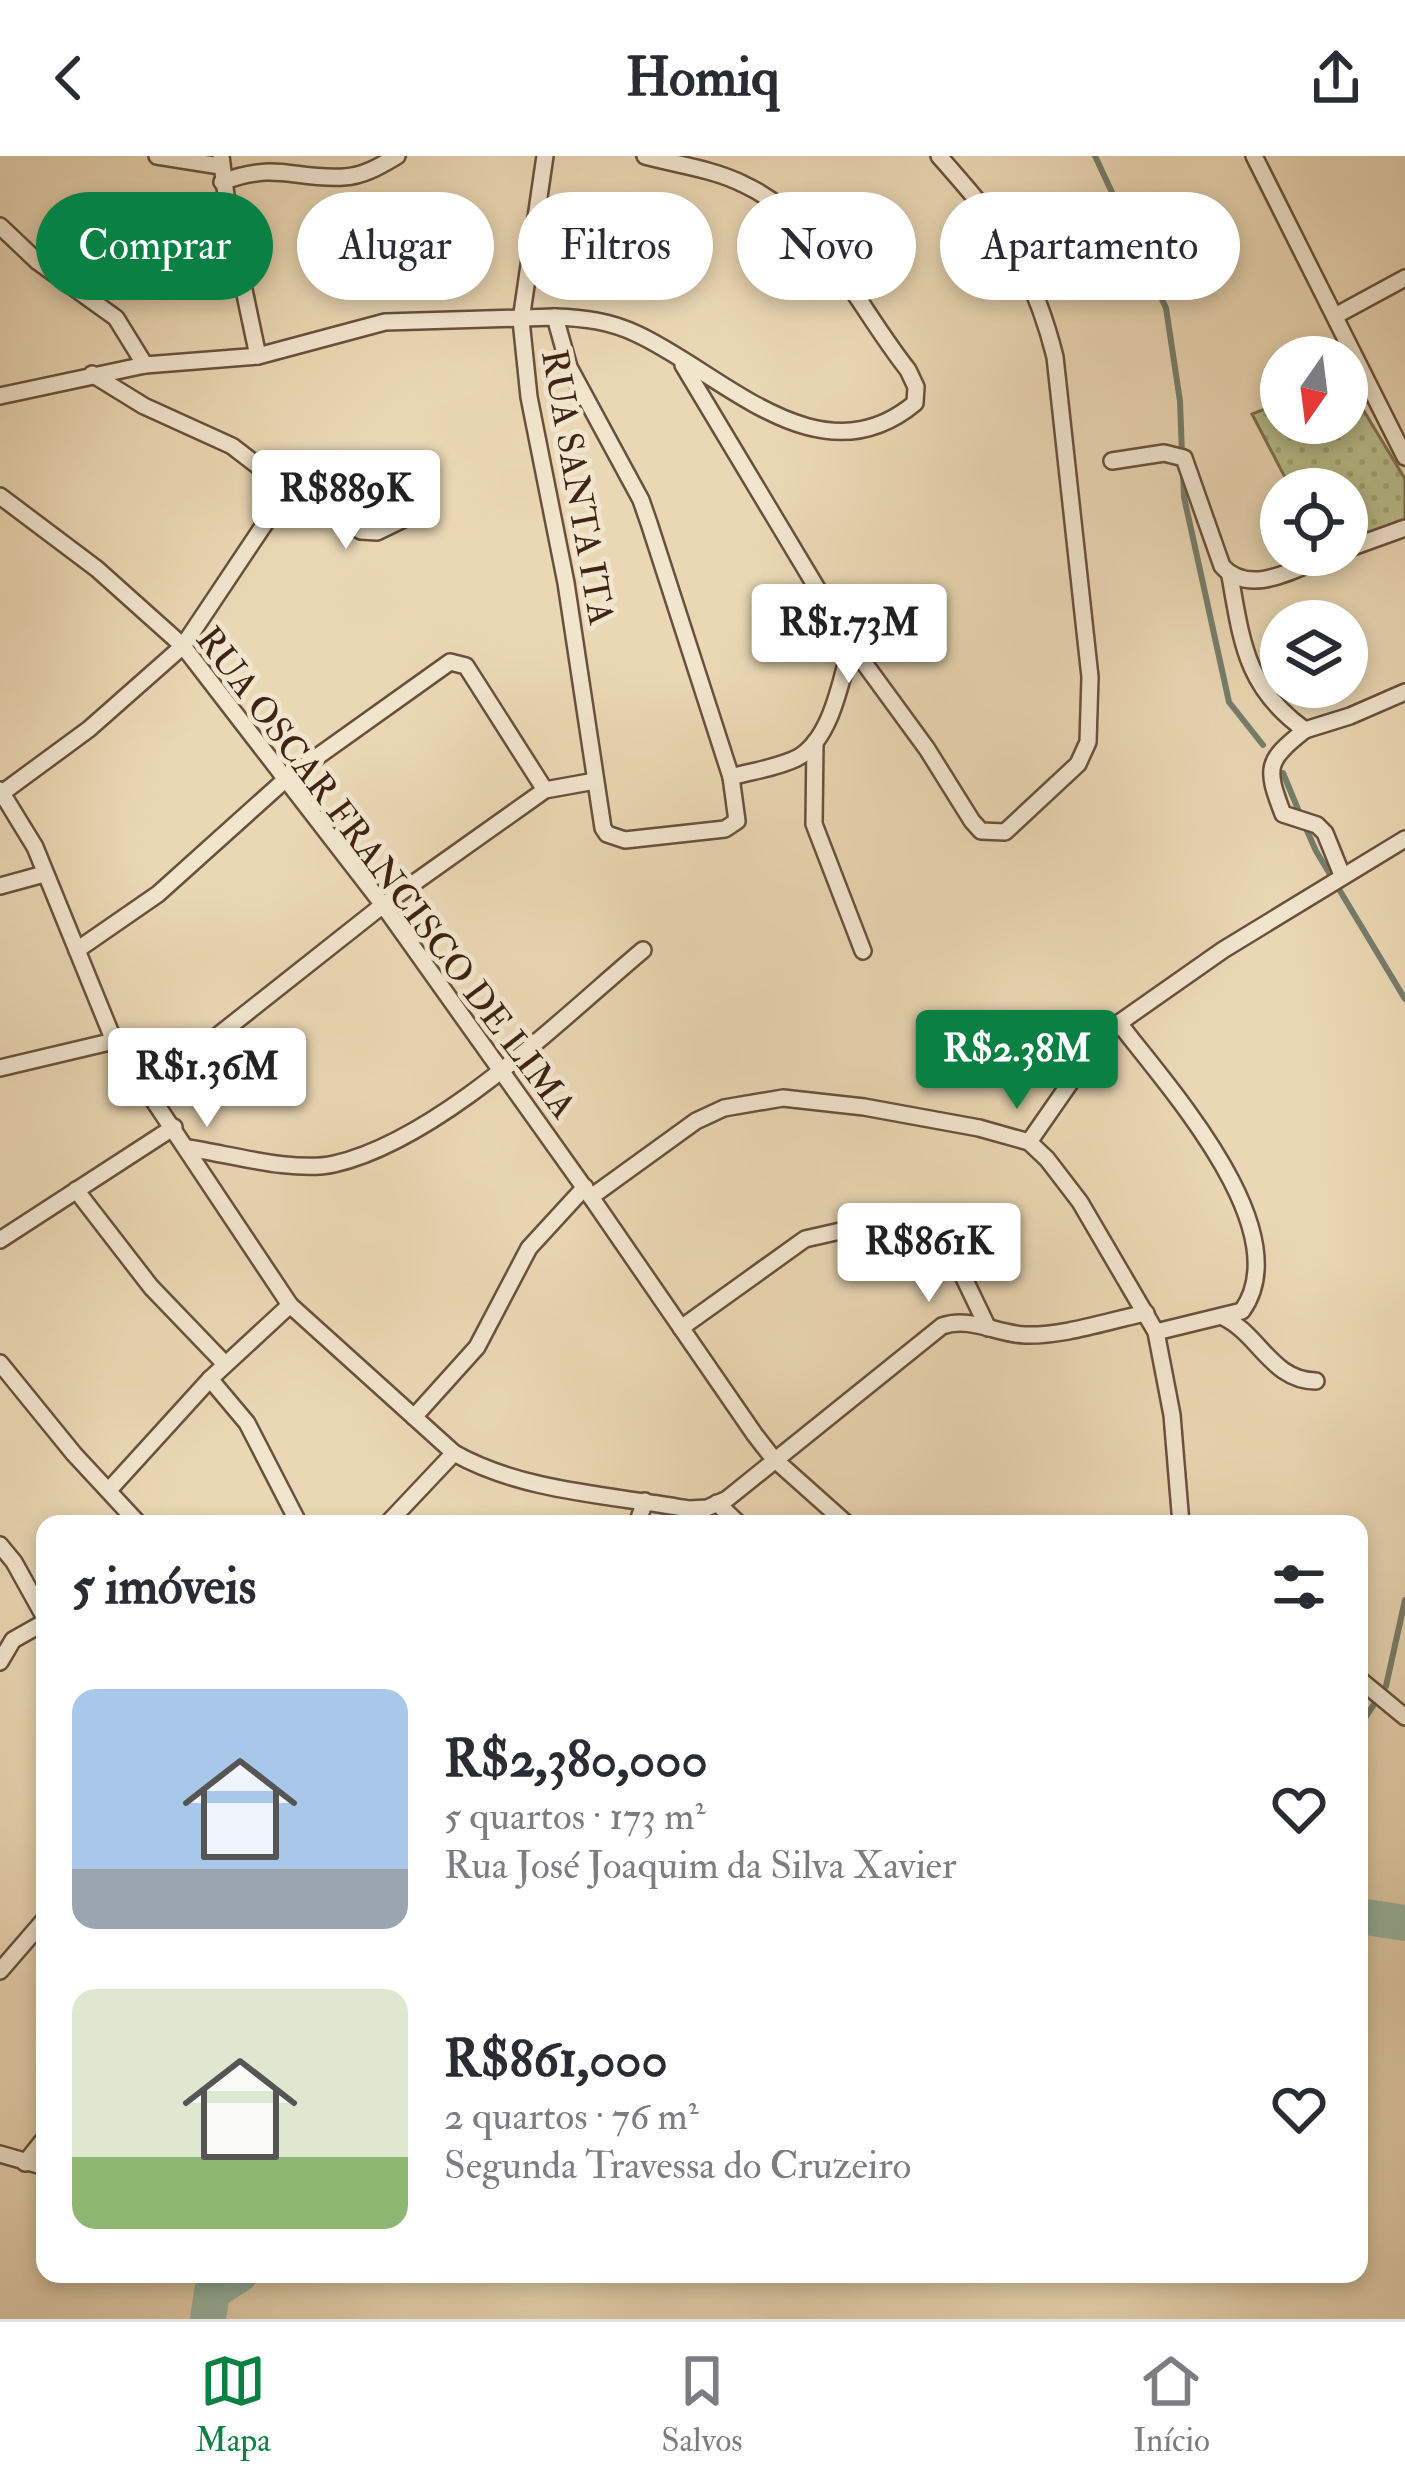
<!DOCTYPE html>
<html lang="pt">
<meta charset="utf-8">
<style>
:root{--surface:#fff;--page:#f7f7f7;--text:#2b2b33;--muted:#7c7c81;--line:#e1e1e2;--accent:#0b8043}
body{margin:0;font-family:"IM FELL Double Pica",serif;background:var(--page);color:var(--text);height:100vh;display:flex;flex-direction:column;font-size:45px;white-space:nowrap}
*{box-sizing:border-box;margin:0}
p{font-size:39px;color:var(--muted)}
.icon{flex:none;width:66px;height:66px;fill:none;stroke:currentColor;stroke-width:2;stroke-linecap:round;stroke-linejoin:round}
.map{position:relative;flex:1;overflow:hidden}
.side{position:absolute;left:36px;top:1359px;width:1332px;height:768px;display:flex;flex-direction:column;background:var(--surface);border-radius:24px;box-shadow:0 6px 18px #0003}
.side>*{flex:none}
.banner{position:absolute;left:36px;top:36px;width:1335px;height:108px;display:flex;gap:24px}
.needle{width:78px;rotate:194deg}
.fabs{position:absolute;left:1260px;top:180px;display:grid;gap:24px}
.fabs a{display:grid;place-items:center;width:108px;height:108px;border-radius:50%;background:var(--surface);box-shadow:0 6px 18px #0003;font-size:60px}
.price{position:absolute;translate:-50% -102px;padding:0 27px;border-radius:12px;background:#fff;color:#222;font-size:39px;line-height:78px;filter:drop-shadow(0 3px 6px #0008)}
.price::after{content:'';position:absolute;left:50%;top:72px;width:36px;height:27px;margin-left:-18px;background:inherit;clip-path:polygon(0 0,100% 0,50% 100%)}
.price.selected{background:var(--accent);color:#fff}
ul{padding:0;list-style:none}
li{display:flex;align-items:center;gap:36px;height:300px;padding:0 36px}
li span{display:grid;place-items:center;flex:none;width:336px;height:240px;border-radius:24px;color:#555}
li>.icon{margin-inline-start:auto}
span .icon{width:144px;height:144px;fill:#fffc;stroke-width:1}
li b{font-size:51px}
h2{display:flex;justify-content:space-between;align-items:center;height:144px;padding:0 36px;font-size:51px}
.tag{padding:0 42px;border-radius:54px;background:var(--surface);box-shadow:0 6px 18px #0003;font-size:42px;line-height:108px}
.tag.selected{background:var(--accent);color:#fff}
header{display:flex;justify-content:space-between;align-items:center;height:156px;padding:0 36px;background:var(--surface);font-size:54px;font-weight:800}
.tabs{display:flex;justify-content:space-around;align-items:center;height:168px;border-top:3px solid var(--line);background:var(--surface);font-size:33px;color:var(--muted)}
.tabs a{display:grid;justify-items:center;gap:6px}
.tabs .selected{color:var(--accent)}
.map>svg:first-child{display:block}
.park{fill:url(#park-dots);stroke:#7c7050;stroke-width:3}
.lines{fill:none;stroke-linecap:round;stroke-linejoin:round}
.stream{stroke:#757e6c;stroke-width:6}
.river{stroke:#99baa7;stroke-width:36}
.street-casing{stroke:#6a503c;stroke-width:20}
.street{stroke:#f1e5ce;stroke-width:15}
.labels{text-anchor:middle;stroke-width:10;stroke-linejoin:round;paint-order:stroke}
.street-label{font-size:36px;fill:#402314;stroke:#f1e5ce}
</style>
<header><svg class="icon" aria-label="back" viewBox="0 0 24 24"><path d="M15 5l-7 7 7 7"/></svg>Homiq<svg class="icon" aria-label="share" viewBox="0 0 24 24"><path d="M12 15V3M7 8l5-5 5 5M5 13v7h14v-7"/></svg></header>
<div class="map">
<svg width="1405" height="2163" viewBox="0 0 1405 2163">
<defs>
<pattern id="park-dots" width="8" height="8" patternUnits="userSpaceOnUse" patternTransform="scale(3)"><rect width="8" height="8" fill="#b9be8b"/><path d="M2 2h.1M6 6h.1" fill="none" stroke="#a0a377" stroke-width="1.8" stroke-linecap="round"/></pattern>
</defs>
<rect width="100%" height="100%" fill="#ead7b4"/>
<filter id="stains"><feTurbulence type="fractalNoise" baseFrequency=".00167" numOctaves="4"/><feColorMatrix values="0 0 0 0 .2 0 0 0 0 .09 0 0 0 0 .02 0 0 0 .5 -.17"/></filter>
<radialGradient id="worn" r=".72"><stop offset=".6" stop-color="#630" stop-opacity="0"/><stop offset="1" stop-color="#630" stop-opacity=".3"/></radialGradient>
<polygon class="park" points="1347,227 1405,323 1405,365 1347,386 1347,333 1291,333 1252,258 1281,247 1281,267 1347,267"/>
<g class="lines">
<g class="stream">
<polyline points="1095,0 1166,152 1180,245 1182,298"/>
<polyline points="1183,317 1184,341 1229,546 1263,589"/>
<polyline points="1283,617 1300,658"/>
<polyline points="1305,670 1316,695 1405,843"/>
<polyline points="1359,1571 1386,1530 1405,1444"/>
</g>
<g class="river">
<polyline points="1359,1760 1405,1767"/>
<polyline points="208,2163 212,2136 240,2118"/>
</g>
<defs>
<g id="street">
<polyline points="157,0 220,10"/>
<polyline points="221,0 229,63 258,200"/>
<polyline points="545,0 521,164 529,241 566,427 603,672 607,678 625,684 725,673 737,665 731,621 649,367 641,344 569,211 555,161"/>
<polyline points="1254,0 1405,301"/>
<path d="M222,26c56,-21 71,-2 122,-5 20,-1 36,-11 53,-21"/>
<polyline points="0,70 38,106 116,162 145,209"/>
<polyline points="1335,160 1405,122"/>
<path d="M683,209l168,280 76,104 45,72 9,10 24,1 73,-68 10,-22 2,-65 -35,-320c-23,-92 -54,-131 -116,-201"/>
<path d="M0,240l145,-31 113,-9 127,-34 170,-5c29,1 55,4 82,17 85,39 182,149 278,69l1,-16 -8,-17c-51,-64 -86,-150 -165,-186 -30,-15 -65,-19 -98,-28"/>
<path d="M1112,305l52,-8 20,5 38,108c28,32 76,1 109,-11"/>
<polyline points="288,333 361,375 377,376 412,359"/>
<polyline points="0,340 97,413 183,490 383,749 591,1041 755,1279 773,1302 847,1368"/>
<polyline points="1347,393 1405,372"/>
<path d="M1230,420c12,67 16,112 75,154l45,-14 55,-24"/>
<path d="M1305,574c-39,31 -40,37 -22,84l34,11 8,8 17,42"/>
<polyline points="815,586 814,668 863,795"/>
<path d="M731,621c21,-6 46,-9 66,-19 35,-19 44,-79 54,-113"/>
<path d="M0,634l35,57 79,194 176,264 164,148c69,39 157,42 235,56l18,-1 20,-9 215,-173c28,-10 55,8 83,9 40,1 82,-14 121,-22"/>
<polyline points="2,637 89,573 183,490 288,333 232,290 144,250 92,218"/>
<polyline points="0,730 44,718"/>
<polyline points="77,794 158,738 286,623 450,506 466,510 545,634"/>
<path d="M1119,867c46,61 181,207 123,288l-86,21"/>
<polyline points="0,912 114,885"/>
<polyline points="149,934 383,749 545,634 595,625"/>
<polyline points="1029,986 1088,901 1119,867 1223,794 1405,683"/>
<path d="M188,992c41,6 106,25 146,16 105,-24 227,-145 309,-214"/>
<polyline points="76,1034 151,1131 225,1208"/>
<polyline points="591,1041 696,965 724,952 783,942 864,951 979,972 1029,986 1047,1003 1080,1046 1156,1176 1172,1259 1181,1368"/>
<polyline points="0,1084 174,971"/>
<path d="M1223,1161c36,17 49,64 93,64"/>
<polyline points="681,1172 805,1083 871,1068 923,1073 951,1095 988,1172"/>
<polyline points="0,1207 74,1298 139,1368"/>
<polyline points="210,1223 247,1267 299,1368"/>
<polyline points="414,1261 477,1191 529,1092 585,1031"/>
<polyline points="109,1334 210,1223 290,1149"/>
<polyline points="717,1347 739,1368"/>
<polyline points="387,1368 454,1297"/>
<polyline points="637,1368 645,1345"/>
<polyline points="0,1389 14,1406 45,1462"/>
<polyline points="0,1506 13,1484 45,1466"/>
<polyline points="1359,1523 1405,1561"/>
<polyline points="0,1815 45,1763"/>
<polyline points="0,1998 45,2011"/>
<polyline points="25,2007 45,1982"/>
</g>
</defs>
<use href="#street" class="street-casing"/>
<use href="#street" class="street"/>
</g>
<g class="labels">
<g class="street-label">
<text transform="translate(579 331) rotate(80)" y="13">RUA SANTA ITA</text>
<text transform="translate(387 716) rotate(53)" y="13">RUA OSCAR FRANCISCO DE LIMA</text>
</g>
</g>
<rect width="100%" height="100%" filter="url(#stains)"/>
<rect width="100%" height="100%" fill="url(#worn)"/>
</svg>
<div class="fabs">
<a><svg class="needle" viewBox="-14 -14 28 28"><path d="M0-13l5 13h-10z" fill="#e53935"/><path d="M0 13l5-13h-10z" fill="#7c7c81"/></svg></a>
<a><svg class="icon" aria-label="locate" viewBox="0 0 24 24"><circle cx="12" cy="12" r="6"/><path d="M12 2v4M12 18v4M2 12h4M18 12h4"/></svg></a>
<a><svg class="icon" aria-label="layers" viewBox="0 0 24 24"><path d="M12 4l9 5-9 5-9-5zM3 14l9 5 9-5"/></svg></a>
</div>
<b class="price" style="left:346px;top:396px">R$889K</b>
<b class="price" style="left:849px;top:530px">R$1.73M</b>
<b class="price selected" style="left:1017px;top:956px">R$2.38M</b>
<b class="price" style="left:207px;top:974px">R$1.36M</b>
<b class="price" style="left:929px;top:1149px">R$861K</b>
<div class="banner">
<a class="tag selected">Comprar</a>
<a class="tag">Alugar</a>
<a class="tag">Filtros</a>
<a class="tag">Novo</a>
<a class="tag">Apartamento</a>
</div>
<section class="side">
<h2>5 imóveis<svg class="icon" aria-label="filters" viewBox="0 0 24 24"><path d="M4 7h16M4 17h16"/><circle cx="9" cy="7" r="2"/><circle cx="15" cy="17" r="2"/></svg></h2>
<ul>
<li><span style="background:linear-gradient(#a9c7e8 75%,#9aa5b1 0)"><svg class="icon" aria-label="home" viewBox="0 0 24 24"><path d="M3 11l9-7 9 7M6 9v11h12V9"/></svg></span><div><b>R$2,380,000</b><p>5 quartos · 173 m²</p><p>Rua José Joaquim da Silva Xavier</p></div><svg class="icon" aria-label="heart" viewBox="0 0 24 24"><path d="M12 20l-8-8c-3-5 5-10 8-4 3-6 11-1 8 4z"/></svg></li>
<li><span style="background:linear-gradient(#dfe7d0 70%,#8fb573 0)"><svg class="icon" aria-label="home" viewBox="0 0 24 24"><path d="M3 11l9-7 9 7M6 9v11h12V9"/></svg></span><div><b>R$861,000</b><p>2 quartos · 76 m²</p><p>Segunda Travessa do Cruzeiro</p></div><svg class="icon" aria-label="heart" viewBox="0 0 24 24"><path d="M12 20l-8-8c-3-5 5-10 8-4 3-6 11-1 8 4z"/></svg></li>
</ul>
</section>
</div>
<nav class="tabs">
<a class="selected"><svg class="icon" aria-label="map" viewBox="0 0 24 24"><path d="M3 6l6-2 6 2 6-2v14l-6 2-6-2-6 2zM9 4v14M15 6v14"/></svg>Mapa</a>
<a><svg class="icon" aria-label="saved" viewBox="0 0 24 24"><path d="M7 4h10v16l-5-4-5 4z"/></svg>Salvos</a>
<a><svg class="icon" aria-label="home" viewBox="0 0 24 24"><path d="M3 11l9-7 9 7M6 9v11h12V9"/></svg>Início</a>
</nav>
